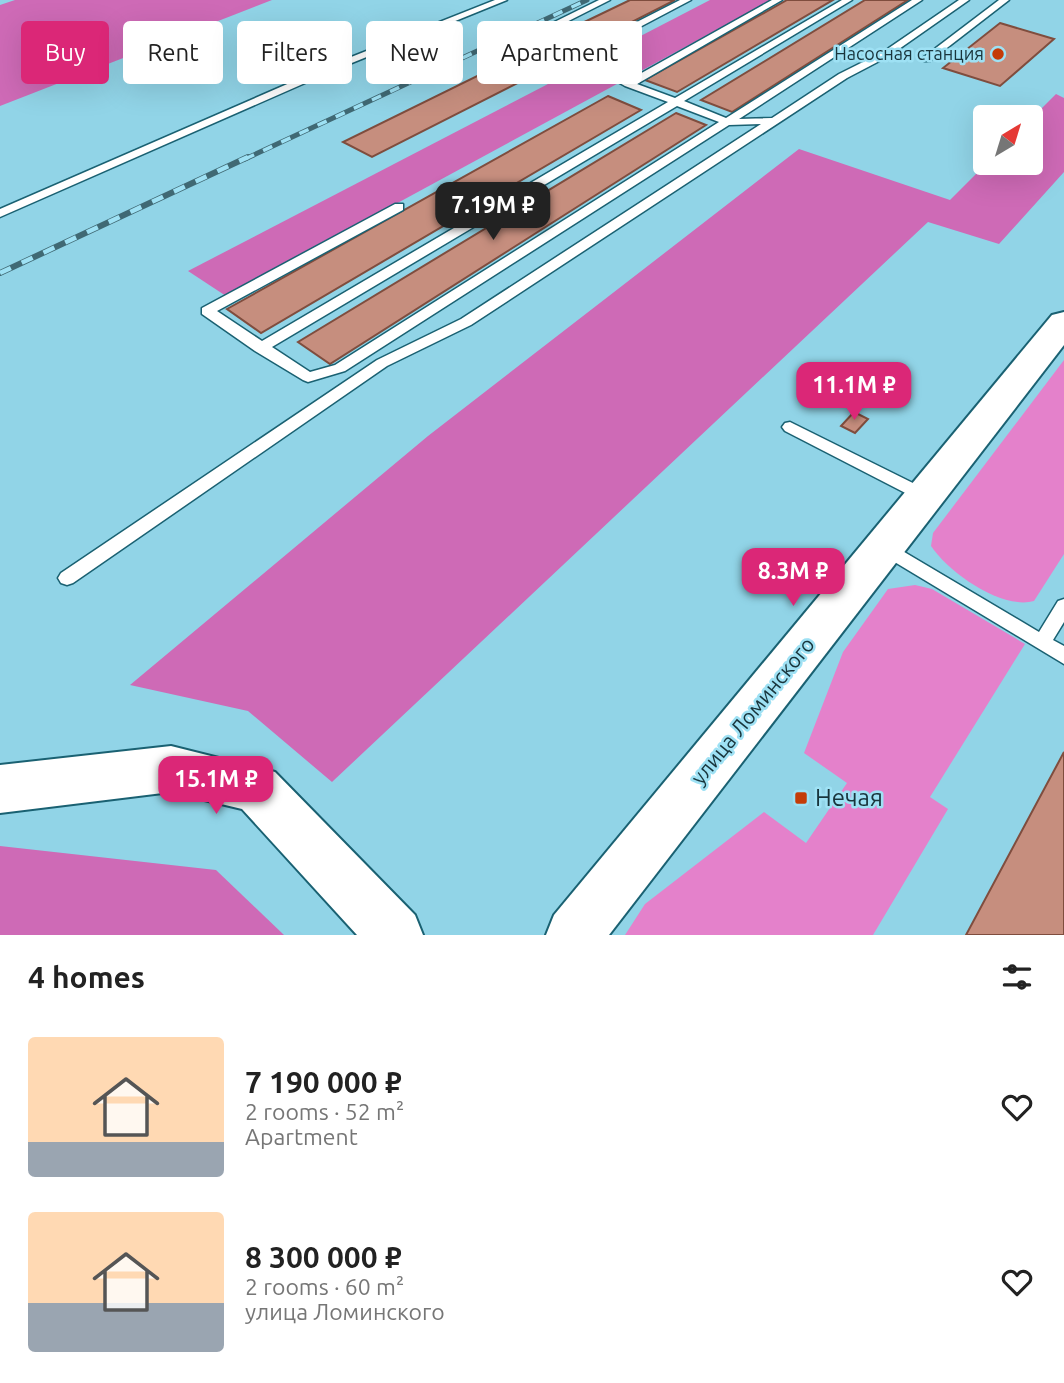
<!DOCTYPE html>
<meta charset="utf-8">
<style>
:root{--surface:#fff;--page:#f2f2f2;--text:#222;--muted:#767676;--accent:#db2777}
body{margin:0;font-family:Ubuntu,sans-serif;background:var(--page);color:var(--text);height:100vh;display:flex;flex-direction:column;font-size:26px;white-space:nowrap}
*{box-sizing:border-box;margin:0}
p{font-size:23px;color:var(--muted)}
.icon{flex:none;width:38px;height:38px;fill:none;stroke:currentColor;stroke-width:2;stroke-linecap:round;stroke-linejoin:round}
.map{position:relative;height:935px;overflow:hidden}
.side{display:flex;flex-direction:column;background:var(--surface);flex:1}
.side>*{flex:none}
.banner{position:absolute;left:21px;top:21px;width:700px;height:63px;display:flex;gap:14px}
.needle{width:46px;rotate:38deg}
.buttons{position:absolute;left:973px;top:105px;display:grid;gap:14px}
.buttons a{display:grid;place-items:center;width:70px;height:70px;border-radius:7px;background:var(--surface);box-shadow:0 7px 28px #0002;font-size:35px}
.price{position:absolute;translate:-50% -60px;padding:0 16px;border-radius:14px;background:var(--accent);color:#fff;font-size:23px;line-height:46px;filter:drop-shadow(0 2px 4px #0008)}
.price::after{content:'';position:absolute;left:50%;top:42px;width:21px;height:16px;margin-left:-10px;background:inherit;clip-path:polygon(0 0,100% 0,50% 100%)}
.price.active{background:#222;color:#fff}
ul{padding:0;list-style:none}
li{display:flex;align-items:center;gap:21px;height:175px;padding:0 28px}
li span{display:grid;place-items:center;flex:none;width:196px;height:140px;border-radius:7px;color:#555}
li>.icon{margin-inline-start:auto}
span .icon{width:84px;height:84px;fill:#fffc;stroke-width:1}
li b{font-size:30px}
h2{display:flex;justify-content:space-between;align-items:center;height:84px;padding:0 28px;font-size:30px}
.chip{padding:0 24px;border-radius:7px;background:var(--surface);box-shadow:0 7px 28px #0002;font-size:24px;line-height:63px}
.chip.active{background:var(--accent);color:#fff}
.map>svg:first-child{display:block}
.green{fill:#e481cb}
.forest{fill:#ce6ab6}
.building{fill:#c68e7e;stroke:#7f4d3e;stroke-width:2}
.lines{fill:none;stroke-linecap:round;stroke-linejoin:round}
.lane-casing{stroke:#1a6172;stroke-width:3}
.secondary-casing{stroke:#1a6172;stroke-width:4}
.lane{fill:#fff;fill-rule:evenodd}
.secondary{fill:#fff;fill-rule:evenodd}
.rail-far1-casing{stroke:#406974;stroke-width:5}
.rail-casing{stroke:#406974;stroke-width:6}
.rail-far1{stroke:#9ee1f4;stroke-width:3.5;stroke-dasharray:10;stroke-linecap:butt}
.rail{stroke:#9ee1f4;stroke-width:4.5;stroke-dasharray:12;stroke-linecap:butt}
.poi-dot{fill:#c43c08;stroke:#9ee1f4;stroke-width:2.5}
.labels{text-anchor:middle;stroke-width:5;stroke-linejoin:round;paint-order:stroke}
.far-poi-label{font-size:18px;fill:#19353c;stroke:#9ee1f4;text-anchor:end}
.street-label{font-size:21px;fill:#19353c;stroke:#9ee1f4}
.near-poi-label{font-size:24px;fill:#19353c;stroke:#9ee1f4;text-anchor:start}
</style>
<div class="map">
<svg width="1064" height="935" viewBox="0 0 1064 935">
<rect width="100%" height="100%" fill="#91d4e7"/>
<g class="green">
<path d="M1064,360v194l-30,47c-32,9 -85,-28 -103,-55l2,-13z"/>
<polygon points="915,585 932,589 1025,644 930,797 948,809 873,935 625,935 645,904 764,812 806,843 847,783 804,753 843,652 888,589"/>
</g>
<g class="forest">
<polygon points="15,0 272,0 0,106 0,5"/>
<polygon points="710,0 772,0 226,296 188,271"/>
<polygon points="1056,94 1064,98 1064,172 999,244 928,222 332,782 248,711 130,685 428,436 799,149 950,200 987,163 1031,163 1031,119"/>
<polygon points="0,846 216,870 284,935 0,935"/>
</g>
<g class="building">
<polygon points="630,0 675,0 577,50 549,39"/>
<polygon points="787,0 833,0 677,92 645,80"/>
<polygon points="865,0 908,0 732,112 701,100"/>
<polygon points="1000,23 1054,39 1000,86 943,68"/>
<polygon points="538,46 567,58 372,157 343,142"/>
<polygon points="608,96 641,110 261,333 227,309"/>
<polygon points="676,113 706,125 330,364 298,342"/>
<polygon points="854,412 868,419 855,433 841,426"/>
<polygon points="1064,752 1064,935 966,935"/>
</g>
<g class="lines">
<defs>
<g id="lane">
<polygon points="495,0 507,0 337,69 0,217 0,209 331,65"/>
<path d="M599,0h11l-73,37 41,15 102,-52h11l-106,56 44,24 143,-80h10l-145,84 38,14 167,-98h10l-168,101 42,17 186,-118h10l-183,119 33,-1 67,-44 44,-22 76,-52h10l-80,56 -42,22 -376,247 -84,41 -314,217 -6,2 -6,-2 -3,-5 3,-5 316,-213 84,-41 300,-195 -32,1 -384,246 -37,11 -5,-2 -48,-29 -53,-37v-6l193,-104h8v6l-186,101 45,30 406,-239 -43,-16 -50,-28 -51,-21zM677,106l42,16 -384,243 -25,7 -38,-25z"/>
<polygon points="999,0 1009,0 930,61 924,61 924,57"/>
<polygon points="790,422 931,492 933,496 931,500 919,500 785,431 782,427 785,423"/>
<polygon points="884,540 1039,632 1058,601 1064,599 1064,622 1053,640 1064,646 1064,664 878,552 876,547 878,542"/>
</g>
<g id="secondary">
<polygon points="1064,312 1064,345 609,935 546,935 554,915 1052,315"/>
<polygon points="171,746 275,772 415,915 423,935 357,935 242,809 171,792 0,813 0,765"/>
</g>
</defs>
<use href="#lane" class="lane-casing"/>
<use href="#secondary" class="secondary-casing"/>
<use href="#lane" class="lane"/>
<use href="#secondary" class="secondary"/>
<defs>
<polyline id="rail-far1" points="245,159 587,0"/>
<polyline id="rail" points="0,273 248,157"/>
</defs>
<use href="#rail-far1" class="rail-far1-casing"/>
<use href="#rail" class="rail-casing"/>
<use href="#rail-far1" class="rail-far1"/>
<use href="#rail" class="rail"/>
</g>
<g class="poi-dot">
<circle cx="998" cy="54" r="7"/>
<rect x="794" y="791" width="14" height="14" rx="3.5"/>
</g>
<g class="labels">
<g class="far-poi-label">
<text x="984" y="60">Насосная станция</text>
</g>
<g class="street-label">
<text transform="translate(753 711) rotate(-51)" y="7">улица Ломинского</text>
</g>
<g class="near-poi-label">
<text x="815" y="806">Нечая</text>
</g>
</g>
</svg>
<div class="buttons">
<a><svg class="needle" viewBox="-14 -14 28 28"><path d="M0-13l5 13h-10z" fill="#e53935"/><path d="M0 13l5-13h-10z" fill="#767676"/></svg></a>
</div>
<b class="price active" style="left:493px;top:242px">7.19M ₽</b>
<b class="price" style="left:854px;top:422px">11.1M ₽</b>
<b class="price" style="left:793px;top:608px">8.3M ₽</b>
<b class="price" style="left:216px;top:816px">15.1M ₽</b>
<div class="banner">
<a class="chip active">Buy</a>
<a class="chip">Rent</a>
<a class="chip">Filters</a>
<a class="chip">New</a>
<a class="chip">Apartment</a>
</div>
</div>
<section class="side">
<h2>4 homes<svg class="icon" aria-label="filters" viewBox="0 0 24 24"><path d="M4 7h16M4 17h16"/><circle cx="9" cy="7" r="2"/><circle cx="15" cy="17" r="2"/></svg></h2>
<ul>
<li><span style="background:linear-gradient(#ffd9b3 75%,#9aa5b1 0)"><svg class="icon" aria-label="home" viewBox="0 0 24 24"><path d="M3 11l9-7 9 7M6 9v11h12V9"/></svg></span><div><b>7 190 000 ₽</b><p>2 rooms · 52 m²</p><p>Apartment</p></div><svg class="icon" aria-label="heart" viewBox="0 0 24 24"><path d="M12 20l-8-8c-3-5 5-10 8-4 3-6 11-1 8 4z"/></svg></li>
<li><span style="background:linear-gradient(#ffd9b3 65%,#9aa5b1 0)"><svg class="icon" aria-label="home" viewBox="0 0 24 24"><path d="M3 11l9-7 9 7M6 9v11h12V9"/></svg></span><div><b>8 300 000 ₽</b><p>2 rooms · 60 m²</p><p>улица Ломинского</p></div><svg class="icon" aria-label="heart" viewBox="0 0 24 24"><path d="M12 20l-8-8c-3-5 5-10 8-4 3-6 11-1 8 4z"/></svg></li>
</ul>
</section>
